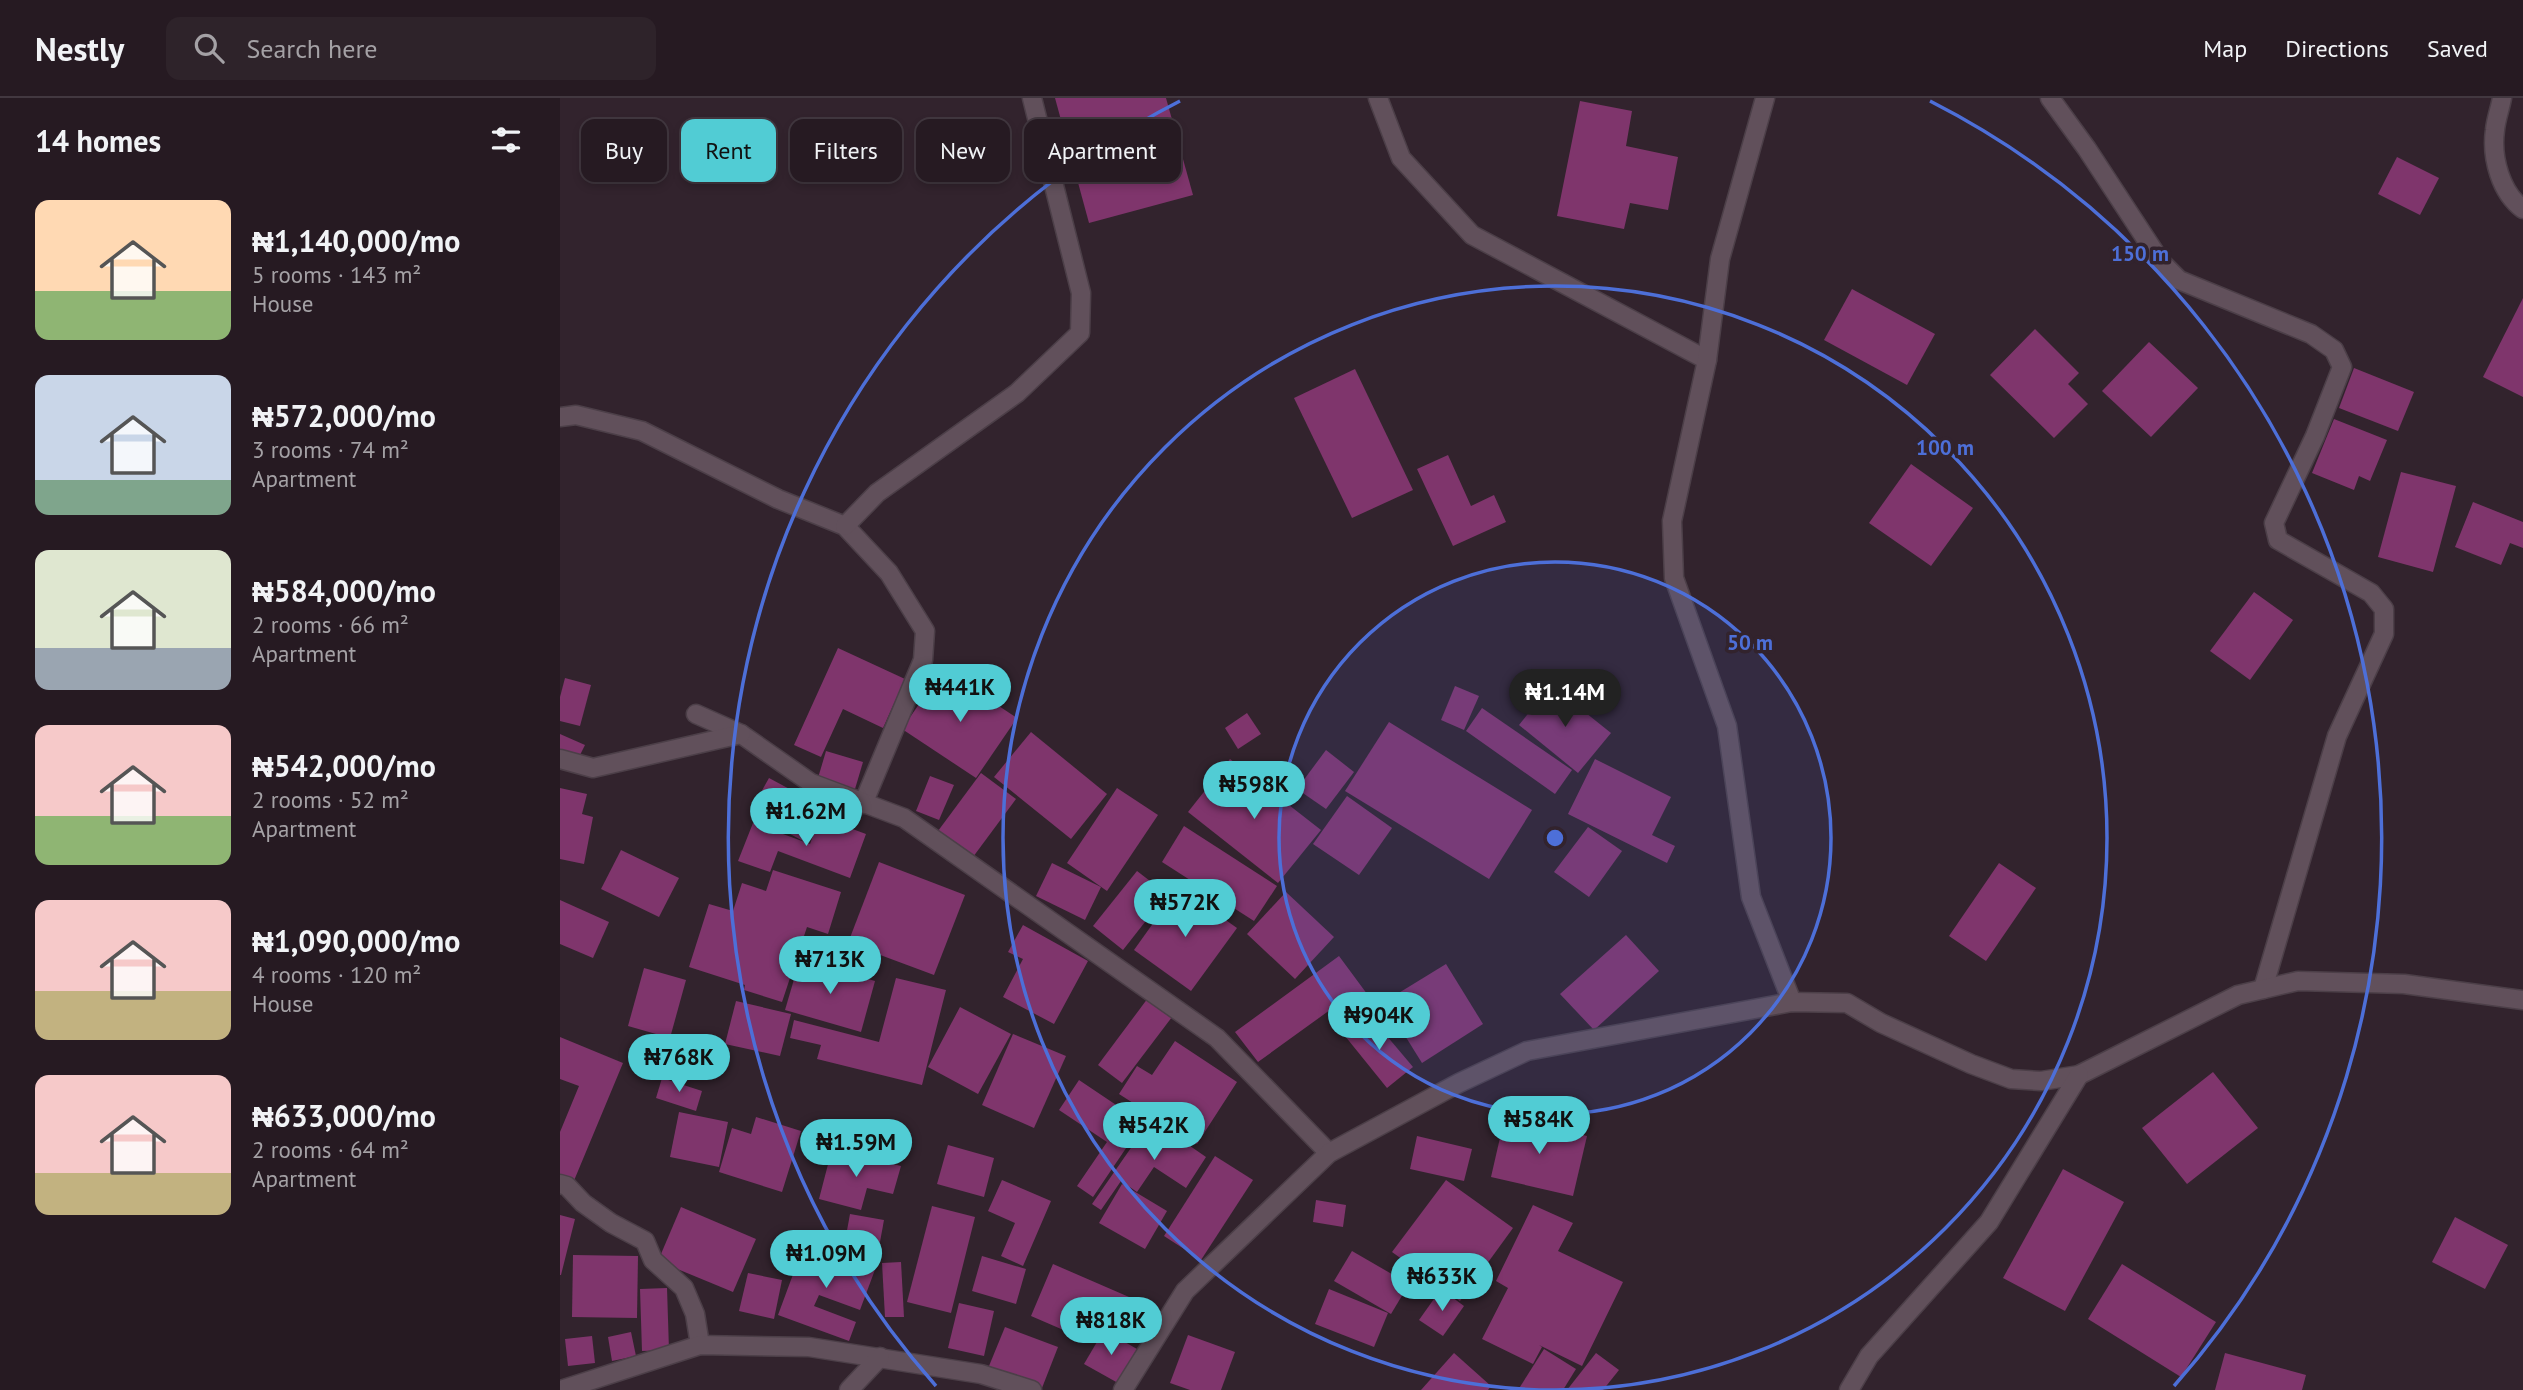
<!DOCTYPE html>
<meta charset="utf-8">
<style>
:root{--surface:#261a22;--page:#2e232a;--text:#f1f3f6;--muted:#a4a1a5;--line:#423840;--accent:#51ccd4}
body{margin:0;font-family:"PT Sans",sans-serif;background:var(--page);color:var(--text);height:100vh;display:flex;flex-direction:column;font-size:26px;white-space:nowrap}
*{box-sizing:border-box;margin:0}
p{font-size:23px;color:var(--muted)}
.icon{flex:none;width:38px;height:38px;fill:none;stroke:currentColor;stroke-width:2;stroke-linecap:round;stroke-linejoin:round}
.map{position:relative;flex:1;overflow:hidden}
.panel{display:flex;flex-direction:column;background:var(--surface);width:560px}
.panel>*{flex:none}
.guide{position:absolute;left:21px;top:21px;width:665px;height:63px;display:flex;gap:14px}
.price{position:absolute;translate:-50% -60px;padding:0 16px;border-radius:24px;background:var(--accent);color:#111;font-size:23px;line-height:46px;filter:drop-shadow(0 2px 4px #0008)}
.price::after{content:'';position:absolute;left:50%;top:42px;width:21px;height:16px;margin-left:-10px;background:inherit;clip-path:polygon(0 0,100% 0,50% 100%)}
.price.on{background:#222;color:#fff}
ul{padding:0;list-style:none}
li{display:flex;align-items:center;gap:21px;height:175px;padding:0 35px}
li span{display:grid;place-items:center;flex:none;width:196px;height:140px;border-radius:14px;color:#555}
li>.icon{margin-inline-start:auto}
span .icon{width:84px;height:84px;fill:#fffc;stroke-width:1}
li b{font-size:30px}
h2{display:flex;justify-content:space-between;align-items:center;height:84px;padding:0 35px;font-size:30px}
.chip{padding:0 24px;border-radius:14px;background:var(--surface);box-shadow:0 4px 10px #0003,0 0 0 2px var(--line);font-size:24px;line-height:63px}
.chip.on{background:var(--accent);color:#111}
header{display:flex;align-items:center;gap:42px;box-sizing:border-box;height:98px;padding:0 35px;background:var(--surface);border-bottom:2px solid var(--line)}
header strong{font-size:33px}
nav{display:flex;gap:38px;margin-inline-start:auto;font-size:24px}
.search{width:490px;height:63px;background:var(--page);display:flex;align-items:center;gap:18px;box-sizing:border-box;padding:0 24px;border-radius:14px;color:var(--muted);font-size:26px}
main{display:flex;flex:1;min-height:0}
.map>svg:first-child{display:block}
.building{fill:#7f356c}
.lines{fill:none;stroke-linecap:round;stroke-linejoin:round}
.minor-casing{stroke:#4c3f48;stroke-width:21}
.minor{stroke:#61505b;stroke-width:18}
.ring{fill:none;stroke:#4d6fd8;stroke-width:3.5}
.centre{fill:#4d6fd8;stroke:#32232d;stroke-width:3.5}
.ring-label{font-size:21px;text-anchor:middle;font-weight:bold;fill:#4d6fd8;stroke:#32232d;stroke-width:7;stroke-linejoin:round;paint-order:stroke}
</style>
<header>
<strong>Nestly</strong>
<div class="search"><svg class="icon" aria-label="search" viewBox="0 0 24 24"><circle cx="10" cy="10" r="6"/><path d="M15 15l6 6"/></svg>Search here</div>
<nav><a>Map</a><a>Directions</a><a>Saved</a></nav>
</header>
<main>
<section class="panel">
<h2>14 homes<svg class="icon" aria-label="filters" viewBox="0 0 24 24"><path d="M4 7h16M4 17h16"/><circle cx="9" cy="7" r="2"/><circle cx="15" cy="17" r="2"/></svg></h2>
<ul>
<li><span style="background:linear-gradient(#ffd9b3 65%,#8fb573 0)"><svg class="icon" aria-label="home" viewBox="0 0 24 24"><path d="M3 11l9-7 9 7M6 9v11h12V9"/></svg></span><div><b>₦1,140,000/mo</b><p>5 rooms · 143 m²</p><p>House</p></div></li>
<li><span style="background:linear-gradient(#c9d6e8 75%,#7fa58c 0)"><svg class="icon" aria-label="home" viewBox="0 0 24 24"><path d="M3 11l9-7 9 7M6 9v11h12V9"/></svg></span><div><b>₦572,000/mo</b><p>3 rooms · 74 m²</p><p>Apartment</p></div></li>
<li><span style="background:linear-gradient(#dfe7d0 70%,#9aa5b1 0)"><svg class="icon" aria-label="home" viewBox="0 0 24 24"><path d="M3 11l9-7 9 7M6 9v11h12V9"/></svg></span><div><b>₦584,000/mo</b><p>2 rooms · 66 m²</p><p>Apartment</p></div></li>
<li><span style="background:linear-gradient(#f6c9c9 65%,#8fb573 0)"><svg class="icon" aria-label="home" viewBox="0 0 24 24"><path d="M3 11l9-7 9 7M6 9v11h12V9"/></svg></span><div><b>₦542,000/mo</b><p>2 rooms · 52 m²</p><p>Apartment</p></div></li>
<li><span style="background:linear-gradient(#f6c9c9 65%,#c2b280 0)"><svg class="icon" aria-label="home" viewBox="0 0 24 24"><path d="M3 11l9-7 9 7M6 9v11h12V9"/></svg></span><div><b>₦1,090,000/mo</b><p>4 rooms · 120 m²</p><p>House</p></div></li>
<li><span style="background:linear-gradient(#f6c9c9 70%,#c2b280 0)"><svg class="icon" aria-label="home" viewBox="0 0 24 24"><path d="M3 11l9-7 9 7M6 9v11h12V9"/></svg></span><div><b>₦633,000/mo</b><p>2 rooms · 64 m²</p><p>Apartment</p></div></li>
</ul>
</section>
<div class="map">
<svg width="1963" height="1292" viewBox="0 0 1963 1292">
<rect width="100%" height="100%" fill="#32232d"/>
<g class="building">
<polygon points="495,0 606,0 633,97 529,125"/>
<polygon points="1020,3 1072,13 1066,48 1118,59 1108,112 1070,105 1064,131 997,118"/>
<polygon points="1837,59 1879,80 1860,117 1818,96"/>
<polygon points="1292,191 1375,236 1347,287 1264,242"/>
<polygon points="1963,200 1963,299 1923,279"/>
<polygon points="1475,231 1519,275 1508,286 1528,306 1494,340 1430,277"/>
<polygon points="1589,244 1638,290 1591,339 1542,293"/>
<polygon points="1794,270 1854,294 1838,333 1779,310"/>
<polygon points="795,271 853,392 792,420 734,300"/>
<polygon points="1774,321 1827,342 1810,383 1799,378 1794,392 1752,375"/>
<polygon points="888,357 911,408 934,397 946,424 893,448 857,371"/>
<polygon points="1351,366 1413,410 1371,468 1309,425"/>
<polygon points="1841,374 1896,388 1873,474 1818,459"/>
<polygon points="1913,404 1963,424 1963,450 1950,445 1941,467 1895,449"/>
<polygon points="1694,494 1733,522 1690,582 1650,553"/>
<polygon points="278,550 345,581 323,630 283,611 261,659 234,647"/>
<polygon points="383,571 457,620 416,680 342,631"/>
<polygon points="5,580 31,587 20,628 0,623 0,599"/>
<polygon points="991,587 1051,635 1018,675 959,627"/>
<polygon points="895,588 919,598 904,632 881,622"/>
<polygon points="922,610 1012,672 995,696 906,633"/>
<polygon points="687,615 701,636 678,651 665,630"/>
<polygon points="829,624 972,712 929,781 785,693"/>
<polygon points="471,634 547,696 511,741 434,679"/>
<polygon points="0,636 25,647 18,661 0,654"/>
<polygon points="766,652 794,674 766,711 737,691"/>
<polygon points="266,653 303,664 295,691 258,680"/>
<polygon points="670,661 761,732 718,785 628,714"/>
<polygon points="1035,661 1111,699 1092,737 1115,748 1107,765 1008,716"/>
<polygon points="421,675 456,701 413,759 378,733"/>
<polygon points="370,678 394,687 379,722 356,713"/>
<polygon points="209,680 263,709 243,743 190,714"/>
<polygon points="0,690 27,696 22,716 33,719 24,766 0,761"/>
<polygon points="557,690 598,717 547,793 507,765"/>
<polygon points="787,698 832,730 799,777 753,746"/>
<polygon points="260,719 306,736 290,780 218,753 210,774 178,763 193,725 250,746"/>
<polygon points="624,728 717,788 694,823 602,764"/>
<polygon points="1028,729 1062,753 1029,799 994,774"/>
<polygon points="61,752 119,780 99,819 41,791"/>
<polygon points="319,764 405,797 374,877 288,845"/>
<polygon points="492,765 541,789 525,822 476,798"/>
<polygon points="1439,765 1476,790 1426,863 1389,838"/>
<polygon points="213,772 281,794 268,836 247,829 222,904 184,892 185,887 129,869 149,806 173,813 182,785 206,793"/>
<polygon points="577,773 607,796 563,852 533,828"/>
<polygon points="619,789 677,830 631,893 574,852"/>
<polygon points="726,794 774,839 735,881 687,836"/>
<polygon points="0,802 49,824 33,860 0,846"/>
<polygon points="463,827 528,863 494,926 443,899 463,861 448,854"/>
<polygon points="1066,837 1099,873 1034,932 1000,896"/>
<polygon points="779,858 813,904 792,919 781,904 698,964 675,934"/>
<polygon points="240,861 315,883 301,934 225,912"/>
<polygon points="886,866 923,926 862,965 824,904"/>
<polygon points="84,870 126,882 110,940 68,928"/>
<polygon points="336,880 386,892 362,987 257,961 261,947 230,940 234,922 319,944"/>
<polygon points="588,900 612,919 562,985 538,967"/>
<polygon points="176,903 231,916 220,958 165,946"/>
<polygon points="400,909 451,936 418,996 368,969"/>
<polygon points="810,918 853,969 827,990 785,938"/>
<polygon points="453,936 506,958 474,1030 422,1007"/>
<polygon points="0,939 63,965 13,1085 0,1079 0,1034 19,988 0,981"/>
<polygon points="615,943 677,984 637,1046 559,996 577,968 592,977"/>
<polygon points="1653,974 1698,1030 1627,1086 1582,1030"/>
<polygon points="102,980 142,993 136,1013 96,1000"/>
<polygon points="519,982 583,1025 533,1099 517,1088 547,1044 499,1012"/>
<polygon points="119,1014 168,1024 159,1069 110,1059"/>
<polygon points="945,1018 1027,1038 1013,1098 931,1079"/>
<polygon points="196,1019 241,1033 222,1094 159,1074 172,1030 191,1036"/>
<polygon points="591,1021 646,1059 626,1090 594,1069 577,1094 561,1083 541,1112 532,1106"/>
<polygon points="857,1038 912,1051 904,1083 850,1071"/>
<polygon points="388,1047 434,1060 424,1099 377,1086"/>
<polygon points="272,1051 341,1068 333,1096 307,1090 301,1112 259,1101"/>
<polygon points="655,1058 693,1082 641,1162 604,1138"/>
<polygon points="1503,1071 1564,1104 1505,1213 1443,1180"/>
<polygon points="442,1082 491,1103 463,1168 441,1158 455,1125 428,1113"/>
<polygon points="886,1082 953,1130 900,1203 832,1154"/>
<polygon points="562,1086 607,1113 585,1151 539,1125"/>
<polygon points="756,1102 786,1107 783,1129 753,1124"/>
<polygon points="973,1107 1013,1125 998,1153 1063,1184 1022,1268 979,1247 982,1249 973,1266 922,1241 948,1190 936,1183"/>
<polygon points="372,1108 415,1119 391,1215 347,1204"/>
<polygon points="121,1109 196,1141 173,1194 98,1163"/>
<polygon points="290,1116 324,1122 318,1155 284,1149"/>
<polygon points="0,1117 15,1121 1,1177 0,1177"/>
<polygon points="1895,1119 1948,1147 1925,1191 1872,1164"/>
<polygon points="245,1144 316,1169 300,1212 259,1197 254,1208 296,1224 289,1243 218,1217"/>
<polygon points="792,1153 849,1186 831,1216 774,1183"/>
<polygon points="13,1157 78,1158 77,1220 12,1219"/>
<polygon points="422,1158 466,1171 456,1206 412,1193"/>
<polygon points="341,1164 344,1219 325,1219 322,1165"/>
<polygon points="493,1166 599,1212 586,1243 524,1217 515,1237 471,1218"/>
<polygon points="1562,1166 1656,1224 1621,1279 1528,1221"/>
<polygon points="188,1175 222,1182 214,1221 179,1213"/>
<polygon points="107,1190 109,1252 82,1253 80,1191"/>
<polygon points="769,1191 828,1215 814,1249 755,1226"/>
<polygon points="881,1191 904,1208 883,1238 859,1222"/>
<polygon points="399,1205 434,1213 424,1258 388,1250"/>
<polygon points="445,1229 498,1249 482,1290 429,1268"/>
<polygon points="544,1232 577,1251 558,1285 524,1266"/>
<polygon points="71,1234 76,1258 52,1263 48,1239"/>
<polygon points="628,1237 675,1254 661,1292 630,1292 610,1285"/>
<polygon points="32,1238 35,1265 8,1268 5,1241"/>
<polygon points="984,1251 1016,1271 1003,1292 958,1292"/>
<polygon points="894,1255 931,1288 928,1292 861,1292"/>
<polygon points="1036,1255 1059,1272 1043,1292 1007,1292"/>
<polygon points="1665,1255 1746,1277 1742,1292 1655,1292"/>
</g>
<g class="lines">
<defs>
<g id="minor">
<polyline points="818,0 841,60 912,137 1147,262"/>
<polyline points="1205,0 1160,161 1147,262 1112,423 1114,480 1167,628 1191,799 1232,904"/>
<polyline points="1490,0 1527,51 1601,164 1619,182 1751,236 1774,252 1782,269 1755,338 1714,425 1718,442 1811,495 1824,511 1824,536 1777,638 1703,891"/>
<path d="M1942,0c-2,11 -6,21 -7,32 -4,28 6,63 28,79"/>
<polyline points="0,319 16,317 82,333 218,401 285,428 329,475 365,533 363,562 303,706"/>
<polyline points="285,428 317,395 457,295 520,235 521,195 472,0"/>
<polyline points="136,616 181,636 251,685 344,720 657,940 769,1055"/>
<polyline points="0,661 33,670 181,636"/>
<polyline points="0,1086 7,1088 23,1105 51,1125 85,1143 93,1162 124,1190 135,1216 140,1247"/>
<polyline points="1,1292 140,1247 249,1249 421,1276 472,1292"/>
<polyline points="289,1292 320,1259"/>
<polyline points="563,1292 625,1193 769,1055 899,985 967,953 1232,904 1287,905 1321,925 1411,966 1451,981 1481,983 1519,977 1678,897 1738,883 1844,886 1963,902"/>
<polyline points="1289,1292 1309,1258 1429,1124 1519,977"/>
</g>
</defs>
<use href="#minor" class="minor-casing"/>
<use href="#minor" class="minor"/>
</g>
<circle cx="995" cy="740" r="276" fill="#4d6fd8" fill-opacity=".12"/>
<g class="ring">
<circle cx="995" cy="740" r="276"/>
<circle cx="995" cy="740" r="552"/>
<path d="M376 1288A827 827 0 0 1 620 3M1370 3A827 827 0 0 1 1614 1288"/>
</g>
<circle cx="995" cy="740" r="10" class="centre"/>
<g class="ring-label">
<text x="1580" y="163">150 m</text>
<text x="1385" y="357">100 m</text>
<text x="1190" y="552">50 m</text>
</g>
</svg>
<b class="price" style="left:400px;top:626px">₦441K</b>
<b class="price on" style="left:1005px;top:631px">₦1.14M</b>
<b class="price" style="left:694px;top:723px">₦598K</b>
<b class="price" style="left:246px;top:750px">₦1.62M</b>
<b class="price" style="left:625px;top:841px">₦572K</b>
<b class="price" style="left:270px;top:898px">₦713K</b>
<b class="price" style="left:819px;top:954px">₦904K</b>
<b class="price" style="left:119px;top:996px">₦768K</b>
<b class="price" style="left:979px;top:1058px">₦584K</b>
<b class="price" style="left:594px;top:1064px">₦542K</b>
<b class="price" style="left:296px;top:1081px">₦1.59M</b>
<b class="price" style="left:266px;top:1192px">₦1.09M</b>
<b class="price" style="left:882px;top:1215px">₦633K</b>
<b class="price" style="left:551px;top:1259px">₦818K</b>
<div class="guide">
<a class="chip">Buy</a>
<a class="chip on">Rent</a>
<a class="chip">Filters</a>
<a class="chip">New</a>
<a class="chip">Apartment</a>
</div>
</div>
</main>
